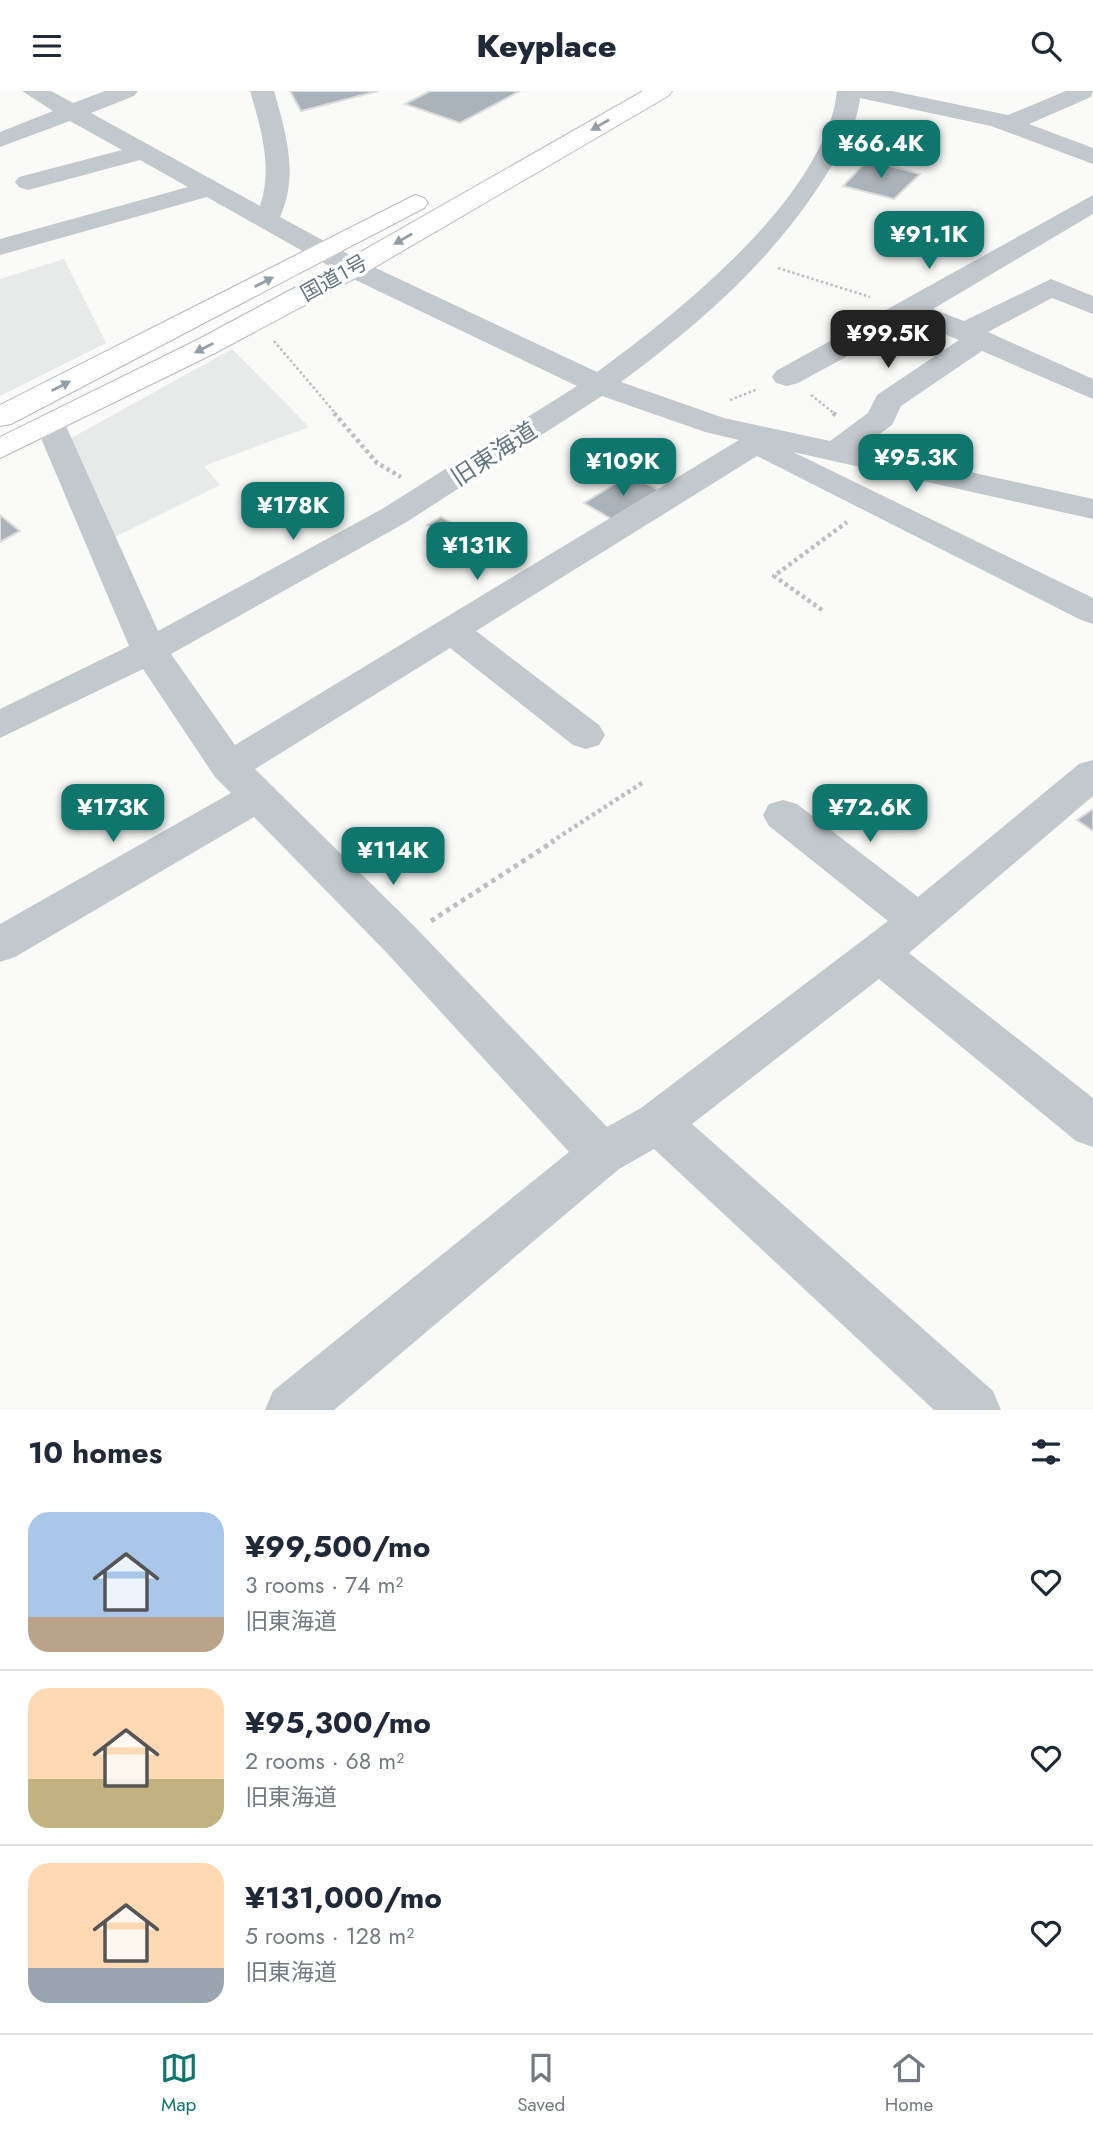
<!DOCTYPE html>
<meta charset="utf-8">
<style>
:root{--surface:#fff;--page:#f6f6f7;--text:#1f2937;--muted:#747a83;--line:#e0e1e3;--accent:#0f766e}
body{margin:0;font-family:Jost,"Noto Sans JP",sans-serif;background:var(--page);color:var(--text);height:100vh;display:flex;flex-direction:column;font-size:26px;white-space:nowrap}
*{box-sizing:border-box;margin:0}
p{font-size:23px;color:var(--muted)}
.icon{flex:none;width:38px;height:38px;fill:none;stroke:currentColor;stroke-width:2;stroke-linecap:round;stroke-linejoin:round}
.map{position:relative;height:1319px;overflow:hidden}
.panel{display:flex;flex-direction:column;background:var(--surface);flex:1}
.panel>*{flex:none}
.price{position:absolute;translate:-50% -60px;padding:0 16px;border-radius:14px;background:var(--accent);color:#fff;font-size:23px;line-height:46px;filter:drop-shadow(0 2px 4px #0008)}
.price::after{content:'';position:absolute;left:50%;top:42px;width:21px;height:16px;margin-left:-10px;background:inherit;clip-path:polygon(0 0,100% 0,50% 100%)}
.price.current{background:#222;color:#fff}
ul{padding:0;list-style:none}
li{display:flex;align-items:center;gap:21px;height:175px;padding:0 28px}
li+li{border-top:2px solid var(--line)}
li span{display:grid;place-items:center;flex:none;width:196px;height:140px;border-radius:21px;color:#555}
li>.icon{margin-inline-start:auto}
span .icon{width:84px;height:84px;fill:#fffc;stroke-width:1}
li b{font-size:30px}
h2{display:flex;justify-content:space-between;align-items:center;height:84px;padding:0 28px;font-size:30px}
header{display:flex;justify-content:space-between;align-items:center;height:91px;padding:0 28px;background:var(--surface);font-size:32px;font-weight:800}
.dock{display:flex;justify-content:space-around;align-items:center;height:98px;border-top:2px solid var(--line);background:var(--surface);font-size:19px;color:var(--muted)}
.dock a{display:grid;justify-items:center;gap:4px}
.dock .current{color:var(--accent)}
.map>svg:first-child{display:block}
.built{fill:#e8e9e9}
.building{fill:#aab3b9;stroke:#dcdcda;stroke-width:2}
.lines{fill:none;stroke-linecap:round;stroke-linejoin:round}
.highway-casing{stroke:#b4b9bd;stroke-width:2}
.path-far2{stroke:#bbbfc2;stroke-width:2.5;stroke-dasharray:2.5 2.5;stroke-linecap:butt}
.path-far1{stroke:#bbbfc2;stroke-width:4.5;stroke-dasharray:3.5 3.5;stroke-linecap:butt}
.path{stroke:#bbbfc2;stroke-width:5;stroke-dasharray:4.5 4.5;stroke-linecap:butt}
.minor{fill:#c3c8cc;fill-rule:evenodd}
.highway{fill:#fff;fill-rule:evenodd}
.oneway{fill:#939fa8}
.labels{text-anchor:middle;stroke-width:7;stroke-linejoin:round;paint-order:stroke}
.far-street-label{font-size:21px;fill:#657683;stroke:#fff}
.street-label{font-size:24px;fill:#657683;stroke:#fff}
</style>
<header><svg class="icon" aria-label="menu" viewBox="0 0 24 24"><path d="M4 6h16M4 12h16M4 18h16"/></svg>Keyplace<svg class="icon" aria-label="search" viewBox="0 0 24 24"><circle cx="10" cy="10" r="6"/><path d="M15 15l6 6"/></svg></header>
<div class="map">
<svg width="1093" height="1319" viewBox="0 0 1093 1319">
<rect width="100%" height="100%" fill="#fafaf8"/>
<g class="built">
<polygon points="64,168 106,252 0,305 0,188"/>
<polygon points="232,258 309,336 204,375 220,394 107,450 64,351"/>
</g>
<g class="building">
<polygon points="290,0 378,0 301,20"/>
<polygon points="430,0 520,0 460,32 405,13"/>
<polygon points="868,69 920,83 894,108 843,95"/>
<polygon points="630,384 663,401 615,430 584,412"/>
<polygon points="0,424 20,440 0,451"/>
<polygon points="441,426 490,454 472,466 427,434"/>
<polygon points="1093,718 1093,740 1077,729"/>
</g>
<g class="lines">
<defs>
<g id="highway">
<polygon points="643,0 672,0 668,5 363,183 215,262 0,367 0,346 195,250 343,171"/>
<polygon points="415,104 424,107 428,112 424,117 11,333 0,335 0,314"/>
</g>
</defs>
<use href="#highway" class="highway-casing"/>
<g class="path-far2">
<polyline points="778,177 870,206"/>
<polyline points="274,250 336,323"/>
<polyline points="811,304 835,323"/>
<polyline points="730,309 758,298"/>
</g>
<g class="path-far1">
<polyline points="334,322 377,372 401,386"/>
<polyline points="833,322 837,325"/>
<polyline points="822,519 774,485 847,431"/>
<polyline points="551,751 642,692"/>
</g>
<polyline class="path" points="431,830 554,750"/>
<path class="minor" d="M22,0h29l22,12 32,-12h33l-4,5 -43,17 169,93c13,-38 1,-78 -10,-115h24c12,42 25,84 6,126l83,45 234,110c81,-59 229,-176 240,-281h55l116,24 58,-24h27l-2,6 -62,27 64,24v16l-102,-38 -131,-28c-3,29 -19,54 -34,77 -53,85 -125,148 -205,207l103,36 106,23 38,-28 9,-18 82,-55 -47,-19 -114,62 -11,3 -11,-3 -4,-6 4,-6 317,-176v19l-160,95 31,12 87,-42 42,17v18l-41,-16 -64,34 105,47v20l-111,-48 -81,55 -9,19 -31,23 232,51v20l-300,-67 300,146v26l-12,-4 -324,-164 -281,175 123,94 6,10 -6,10 -13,4 -13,-4 -123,-97 -195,121 161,159 191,199 34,-19 247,-187 -119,-95 -6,-11 6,-11 14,-4 14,4 121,93 161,-133 14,-4v36l-184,157 184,145v49l-17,-6 -197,-162 -187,145 301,267 8,19h-67l-280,-261 -35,20 -285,241h-69l8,-19 296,-239 -183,-200 -132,-135 -239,140 -15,5v-38l231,-131 -16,-16 -72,-108 -143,69v-29l129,-63 -94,-222 4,-7 11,-2 11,2 4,7 93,207 224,-122 195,-123 -234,-112 -136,-77 -207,58v-16l188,-52 -48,-27 -112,30 -9,-3 -4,-5 4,-5 103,-27 -52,-29 -70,26v-15l53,-21zM602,305l103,36 34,8 -504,305 -64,-91 234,-131z"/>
<use href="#highway" class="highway"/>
</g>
<defs><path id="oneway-solid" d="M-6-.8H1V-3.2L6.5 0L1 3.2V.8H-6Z" transform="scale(1.75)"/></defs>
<g class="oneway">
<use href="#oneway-solid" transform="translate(600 34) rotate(150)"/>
<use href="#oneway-solid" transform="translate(403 148) rotate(150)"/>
<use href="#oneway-solid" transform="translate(264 191) rotate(-27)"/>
<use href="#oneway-solid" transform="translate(204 257) rotate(153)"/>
<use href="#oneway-solid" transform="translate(61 295) rotate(-27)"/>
</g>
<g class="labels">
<g class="far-street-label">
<text transform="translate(334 187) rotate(-29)" y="7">国道1号</text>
</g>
<g class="street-label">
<text transform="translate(494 363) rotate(-33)" y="8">旧東海道</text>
</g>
</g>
</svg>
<b class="price" style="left:881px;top:89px">¥66.4K</b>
<b class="price" style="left:929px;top:180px">¥91.1K</b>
<b class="price current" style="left:888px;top:279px">¥99.5K</b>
<b class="price" style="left:916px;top:403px">¥95.3K</b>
<b class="price" style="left:623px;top:407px">¥109K</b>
<b class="price" style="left:293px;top:451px">¥178K</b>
<b class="price" style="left:477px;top:491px">¥131K</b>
<b class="price" style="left:113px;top:753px">¥173K</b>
<b class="price" style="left:870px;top:753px">¥72.6K</b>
<b class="price" style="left:393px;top:796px">¥114K</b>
</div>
<section class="panel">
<h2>10 homes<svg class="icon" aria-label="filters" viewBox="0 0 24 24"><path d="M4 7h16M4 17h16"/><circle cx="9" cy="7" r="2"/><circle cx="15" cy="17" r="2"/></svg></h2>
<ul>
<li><span style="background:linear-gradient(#a9c7e8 75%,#b9a48a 0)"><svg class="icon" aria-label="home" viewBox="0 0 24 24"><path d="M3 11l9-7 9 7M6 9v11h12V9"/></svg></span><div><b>¥99,500/mo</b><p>3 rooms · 74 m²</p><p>旧東海道</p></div><svg class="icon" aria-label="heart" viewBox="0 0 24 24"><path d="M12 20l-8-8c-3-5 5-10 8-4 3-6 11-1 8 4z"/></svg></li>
<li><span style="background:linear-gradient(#ffd9b3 65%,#c2b280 0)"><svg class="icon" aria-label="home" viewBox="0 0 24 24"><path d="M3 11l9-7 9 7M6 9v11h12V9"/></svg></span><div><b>¥95,300/mo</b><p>2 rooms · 68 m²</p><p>旧東海道</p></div><svg class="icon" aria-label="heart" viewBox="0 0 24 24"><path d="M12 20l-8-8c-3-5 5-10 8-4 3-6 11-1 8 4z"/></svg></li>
<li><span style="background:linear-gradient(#ffd9b3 75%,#9aa5b1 0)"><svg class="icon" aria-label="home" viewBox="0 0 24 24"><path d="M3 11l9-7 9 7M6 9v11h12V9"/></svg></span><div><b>¥131,000/mo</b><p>5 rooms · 128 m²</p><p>旧東海道</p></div><svg class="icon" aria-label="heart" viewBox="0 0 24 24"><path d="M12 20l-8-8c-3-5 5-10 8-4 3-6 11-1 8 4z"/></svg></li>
</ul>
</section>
<nav class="dock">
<a class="current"><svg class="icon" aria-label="map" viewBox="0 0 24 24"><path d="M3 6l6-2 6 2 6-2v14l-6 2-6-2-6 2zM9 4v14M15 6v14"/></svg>Map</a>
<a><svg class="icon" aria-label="saved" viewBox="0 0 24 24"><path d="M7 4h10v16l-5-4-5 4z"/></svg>Saved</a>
<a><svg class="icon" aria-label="home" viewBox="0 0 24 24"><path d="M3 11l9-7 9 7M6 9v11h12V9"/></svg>Home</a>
</nav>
